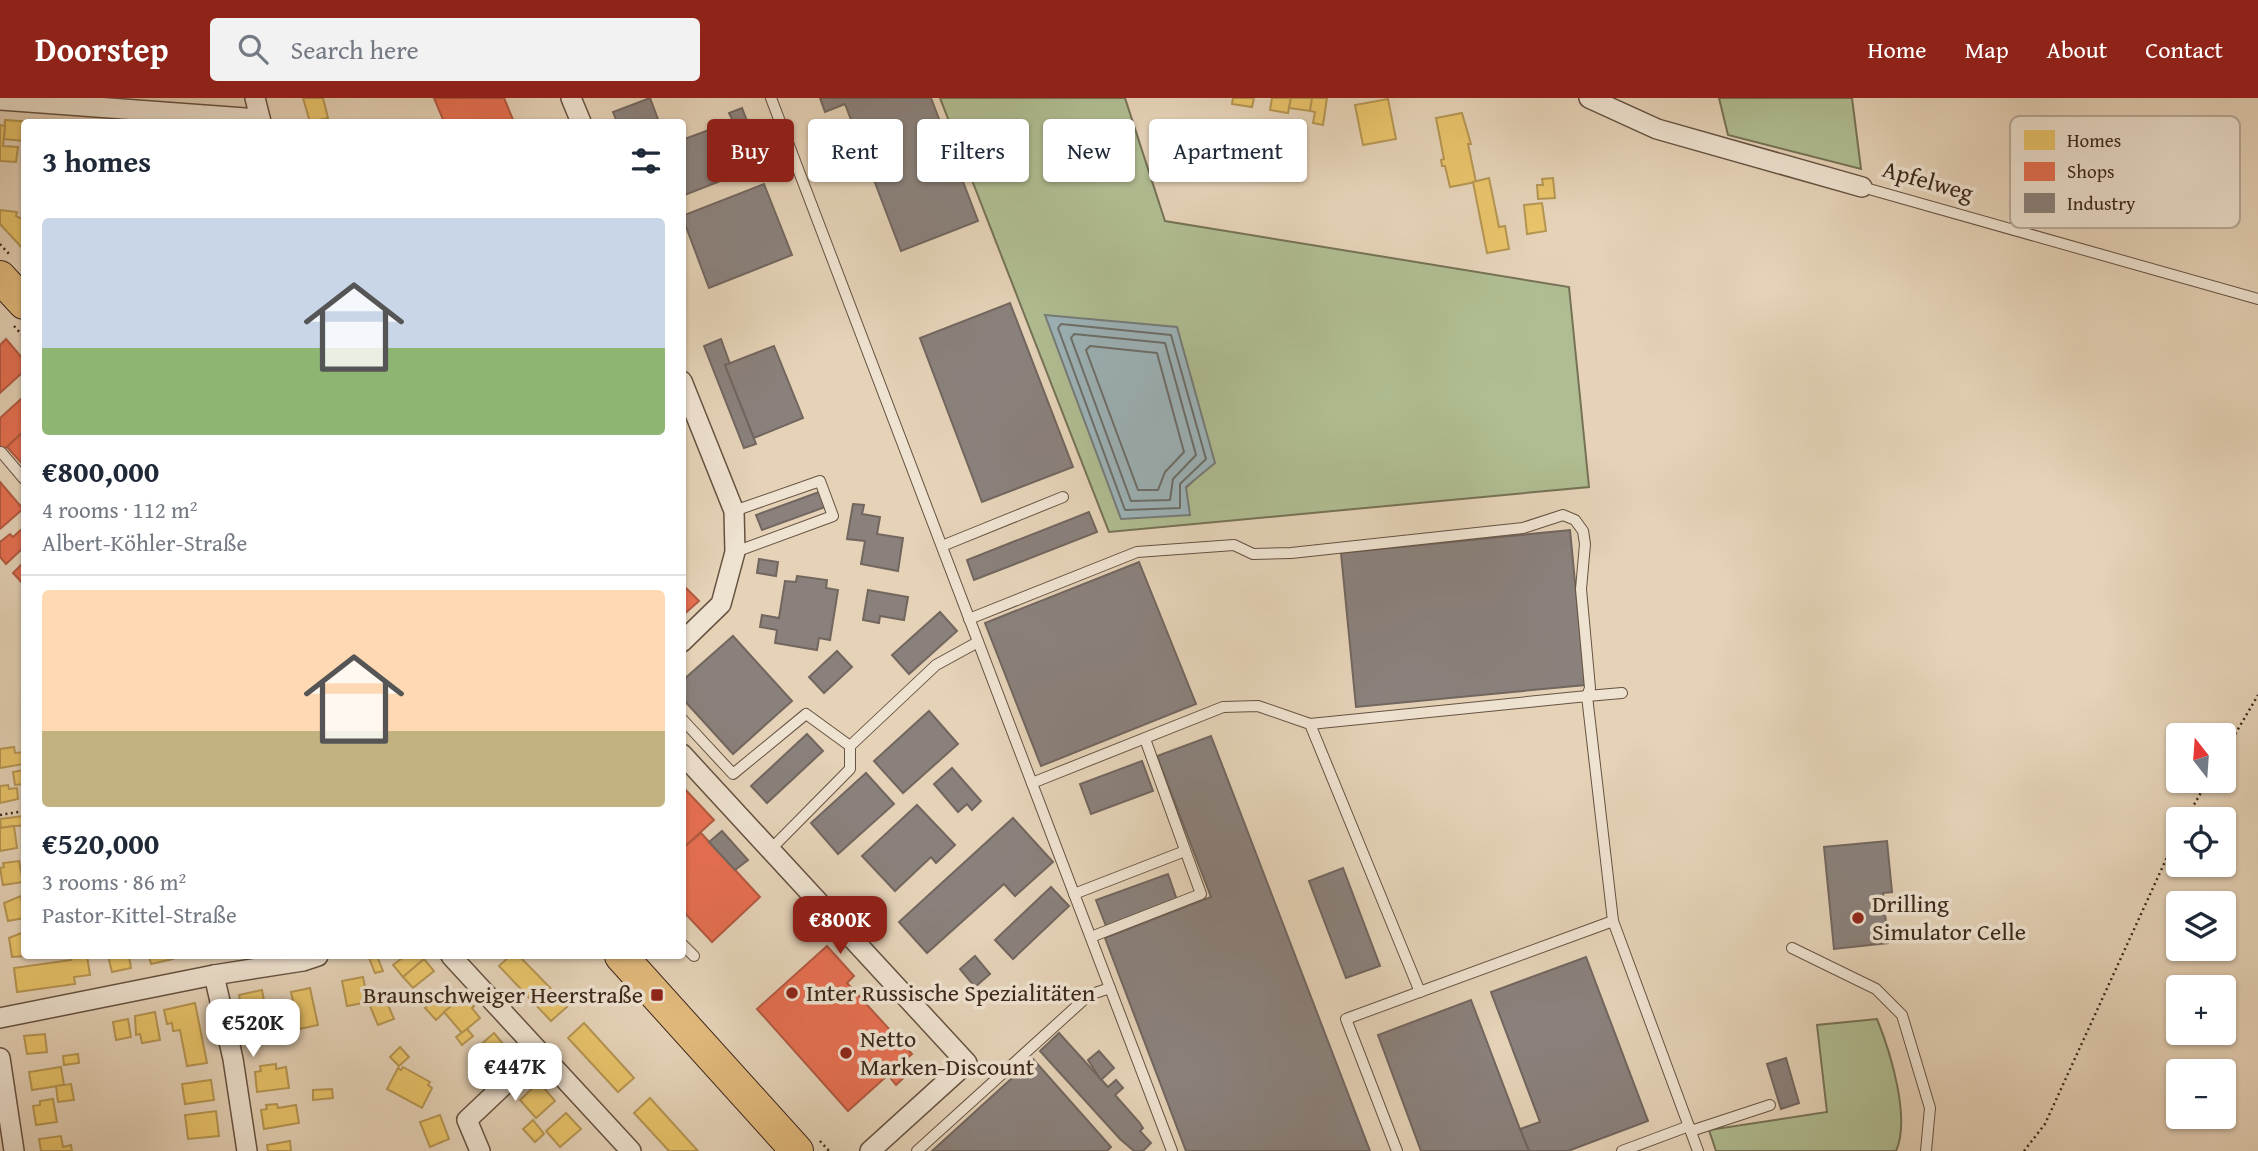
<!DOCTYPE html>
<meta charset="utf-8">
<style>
:root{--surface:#fff;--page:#f2f2f3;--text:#1f2937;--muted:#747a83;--line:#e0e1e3;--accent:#8f2418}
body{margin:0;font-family:"Gentium Book Plus",serif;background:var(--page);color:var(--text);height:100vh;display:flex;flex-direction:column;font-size:26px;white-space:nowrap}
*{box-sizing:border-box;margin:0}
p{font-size:23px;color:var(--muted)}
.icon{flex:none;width:38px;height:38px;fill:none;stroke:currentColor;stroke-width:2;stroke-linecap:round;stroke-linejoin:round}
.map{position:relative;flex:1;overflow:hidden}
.sheet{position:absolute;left:21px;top:21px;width:665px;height:840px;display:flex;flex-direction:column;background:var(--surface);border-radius:7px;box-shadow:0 2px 5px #0004}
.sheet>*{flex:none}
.guide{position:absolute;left:707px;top:21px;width:665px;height:63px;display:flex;gap:14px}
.needle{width:46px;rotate:343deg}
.buttons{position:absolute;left:2166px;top:625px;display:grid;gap:14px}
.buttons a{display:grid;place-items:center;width:70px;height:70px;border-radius:7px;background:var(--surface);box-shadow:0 2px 5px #0004;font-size:35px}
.price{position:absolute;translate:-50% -60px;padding:0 16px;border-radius:14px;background:#fff;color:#222;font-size:23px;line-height:46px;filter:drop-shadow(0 2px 4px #0008)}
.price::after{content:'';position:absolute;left:50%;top:42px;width:21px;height:16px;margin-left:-10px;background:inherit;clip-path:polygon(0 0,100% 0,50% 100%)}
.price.selected{background:var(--accent);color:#fff}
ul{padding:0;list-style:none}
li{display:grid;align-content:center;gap:14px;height:371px;padding:0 21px}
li+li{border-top:2px solid var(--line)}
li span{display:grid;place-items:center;height:217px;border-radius:7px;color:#555}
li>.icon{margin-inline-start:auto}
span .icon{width:126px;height:126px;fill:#fffc;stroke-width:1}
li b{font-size:30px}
h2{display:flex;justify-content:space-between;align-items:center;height:84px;padding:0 21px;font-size:30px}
.chip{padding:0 24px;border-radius:7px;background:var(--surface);box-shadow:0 2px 5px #0004;font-size:24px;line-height:63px}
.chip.selected{background:var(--accent);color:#fff}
header{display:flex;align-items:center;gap:42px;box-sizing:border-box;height:98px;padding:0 35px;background:var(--accent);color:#fff}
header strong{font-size:33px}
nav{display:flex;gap:38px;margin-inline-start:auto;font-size:24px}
.search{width:490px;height:63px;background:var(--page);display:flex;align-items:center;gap:18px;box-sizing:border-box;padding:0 24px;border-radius:7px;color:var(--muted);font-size:26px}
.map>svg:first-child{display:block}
.green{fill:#b0bd92;stroke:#767256;stroke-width:2;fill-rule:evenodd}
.water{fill:#9cb4ba;stroke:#757c7a;stroke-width:2}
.homes{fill:#e9c46a;stroke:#b59552;stroke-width:2}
.shops{fill:#e76f51;stroke:#b35940;stroke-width:2}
.industry{fill:#8a817c;stroke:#72665f;stroke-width:2}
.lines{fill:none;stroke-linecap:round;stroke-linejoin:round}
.shore{stroke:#6c6e6a;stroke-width:2}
.lane-casing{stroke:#665241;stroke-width:12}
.street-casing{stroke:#665241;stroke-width:22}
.primary-casing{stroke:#3b271a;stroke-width:34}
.path{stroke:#3b271a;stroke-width:2.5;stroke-dasharray:2 3.5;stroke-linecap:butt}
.lane{stroke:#eee2d0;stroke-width:10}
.street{stroke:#eee2d0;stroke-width:19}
.primary{stroke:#e2b97c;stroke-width:32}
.poi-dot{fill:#8f2418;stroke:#eee2d0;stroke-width:2.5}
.labels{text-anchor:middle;stroke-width:7;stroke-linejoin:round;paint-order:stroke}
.street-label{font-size:24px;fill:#3b271a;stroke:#eee2d0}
.poi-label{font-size:24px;fill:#3b271a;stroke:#eee2d0;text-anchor:start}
.key{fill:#eee2d0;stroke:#b8aa99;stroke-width:2}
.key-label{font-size:19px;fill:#3b271a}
</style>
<header>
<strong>Doorstep</strong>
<div class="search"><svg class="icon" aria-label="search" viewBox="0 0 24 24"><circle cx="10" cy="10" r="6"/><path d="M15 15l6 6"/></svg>Search here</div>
<nav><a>Home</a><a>Map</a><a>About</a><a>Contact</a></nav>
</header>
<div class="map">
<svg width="2258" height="1053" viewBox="0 0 2258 1053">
<rect width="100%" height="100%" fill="#e5d2b7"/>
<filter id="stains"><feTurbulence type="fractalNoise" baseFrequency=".00286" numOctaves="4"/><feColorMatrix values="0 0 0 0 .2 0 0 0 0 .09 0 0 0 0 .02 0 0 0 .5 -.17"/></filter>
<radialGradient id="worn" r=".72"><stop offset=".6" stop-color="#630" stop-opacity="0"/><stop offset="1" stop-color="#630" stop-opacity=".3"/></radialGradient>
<g class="green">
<path d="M940,0h185l40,123 404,66 20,200 -480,45zM1177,229l21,149 -12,12z"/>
<polygon points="1719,0 1852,0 1861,71 1728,37"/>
<path d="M1877,921c13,32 34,99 19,132h-180l-7,-21 118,-18 -10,-87z"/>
</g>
<polygon class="water" points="1045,217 1177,229 1215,365 1186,389 1190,417 1121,421"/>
<g class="homes">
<polygon points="303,0 323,0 328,20 310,24"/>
<polygon points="1233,0 1254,0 1252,9 1232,6"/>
<polygon points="1272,0 1291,0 1288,15 1270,12"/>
<polygon points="1291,0 1313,0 1310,13 1289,10"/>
<polygon points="1312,0 1327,0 1323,27 1313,25 1315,14 1310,13"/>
<polygon points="1388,1 1396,41 1363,47 1355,7"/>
<polygon points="1462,15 1471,46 1468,46 1476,84 1450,89 1445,68 1442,68 1441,62 1444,61 1436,20"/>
<polygon points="5,22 35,24 24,24 24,43 4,41"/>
<polygon points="0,27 5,28 3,48 18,49 16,64 0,63"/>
<polygon points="1489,80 1499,129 1505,128 1509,151 1487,155 1473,84"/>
<polygon points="1553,80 1555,100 1538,101 1537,87 1543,87 1542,81"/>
<polygon points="1542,105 1546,133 1527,136 1524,107"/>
<polygon points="0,112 17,114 16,118 24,122 24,152 0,126"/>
<polygon points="14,649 15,655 24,654 24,666 0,670 0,651"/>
<polygon points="24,672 24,686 15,687 13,674"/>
<polygon points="8,687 9,691 17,690 18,701 0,705 0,688"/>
<polygon points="24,718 24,727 1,730 0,721"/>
<polygon points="14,728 17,750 0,753 0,730"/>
<polygon points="19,763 23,784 3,787 0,770 4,769 3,765"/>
<polygon points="21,798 24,820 8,823 4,805"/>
<polygon points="24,834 25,858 12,859 9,840"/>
<polygon points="70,858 87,858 90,877 74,879 75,886 17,894 14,870 71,862"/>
<polygon points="108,858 132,858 129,858 131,870 112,874"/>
<polygon points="149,858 172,858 173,861 151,866"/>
<polygon points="377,858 383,873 375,875 369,860"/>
<polygon points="405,858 421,858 424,861 403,879 393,867"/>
<polygon points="510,858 519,858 568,908 551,923 499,868"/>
<polygon points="424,861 434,873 413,890 403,879"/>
<polygon points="363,879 368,904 347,908 342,883"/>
<polygon points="310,890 318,927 299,931 291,894"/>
<polygon points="262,892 271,941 249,946 239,897"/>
<polygon points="440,896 451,908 436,922 425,910"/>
<polygon points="462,899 474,908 472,910 480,920 462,935 444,914"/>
<polygon points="386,902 394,921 378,927 370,908"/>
<polygon points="195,905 207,965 187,968 180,932 173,933 172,925 167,926 164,912"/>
<polygon points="155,914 160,942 142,945 140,936 136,937 135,918"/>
<polygon points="128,921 131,939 116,942 113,924"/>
<polygon points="584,925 634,980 618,994 568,940"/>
<polygon points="467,931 473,938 462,947 456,939"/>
<polygon points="494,935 509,953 493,967 488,961 485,964 477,950"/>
<polygon points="45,936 47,954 27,956 24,938"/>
<polygon points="400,949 409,959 399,968 390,959"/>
<polygon points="78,956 79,965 64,967 63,958"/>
<polygon points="276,966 276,971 286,969 289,990 257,994 255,974 261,973 260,968"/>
<polygon points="61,969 64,987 32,992 29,974"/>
<polygon points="403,969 430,984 428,987 432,990 422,1010 387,991 398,970 401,972"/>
<polygon points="211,982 214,1002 185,1006 182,986"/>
<polygon points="539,984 555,1003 536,1020 520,1002"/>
<polygon points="71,986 74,1002 58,1004 56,988"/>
<polygon points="332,991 333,1000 313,1002 313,992"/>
<polygon points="650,1000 698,1053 669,1053 634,1015"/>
<polygon points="53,1001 57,1024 36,1027 33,1008 40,1007 40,1003"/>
<polygon points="277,1006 278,1010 296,1007 299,1025 264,1031 261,1012 267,1011 266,1007"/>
<polygon points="216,1013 219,1038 188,1041 185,1017"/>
<polygon points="566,1015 581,1031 560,1049 546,1033"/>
<polygon points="440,1017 449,1041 430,1049 420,1024"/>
<polygon points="533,1022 544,1036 535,1044 523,1031"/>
<polygon points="61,1038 63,1049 71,1047 72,1053 41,1053 39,1041"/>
<polygon points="290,1043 291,1053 268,1053 267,1047"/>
</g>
<g class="shops">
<polygon points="434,0 504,0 514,24 444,24"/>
<polygon points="6,241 24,262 24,273 0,295 0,247"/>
<polygon points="21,301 24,305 24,333 0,355 0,320"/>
<polygon points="24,333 24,368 7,349"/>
<polygon points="0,384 23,411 0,431"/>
<polygon points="24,429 24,449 6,466 0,459 0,444 10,436 13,439"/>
<polygon points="24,464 24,487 13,475"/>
<polygon points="684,488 699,503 682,518 682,489"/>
<polygon points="682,688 714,722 682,751"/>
<polygon points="701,735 760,799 712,844 682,812 682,751"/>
<polygon points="827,848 854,878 847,885 912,956 903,964 911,973 896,987 888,977 848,1013 757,911"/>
</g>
<g class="industry">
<polygon points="650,0 659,24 617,24 613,14"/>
<polygon points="820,0 931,0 978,123 901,153 845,6 825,14"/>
<polygon points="742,10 764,66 682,98 682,42 733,23 729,15"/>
<polygon points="764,86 792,157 709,190 682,118"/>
<polygon points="1010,205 1073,369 982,404 920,240"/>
<polygon points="721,241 730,266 725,267 756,346 744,350 704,248"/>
<polygon points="774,248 803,320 754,340 725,267"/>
<polygon points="819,394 825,409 762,432 756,417"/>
<polygon points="853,406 864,407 862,416 880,419 877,436 903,440 898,473 861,466 865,443 847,441"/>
<polygon points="1089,414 1097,434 974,482 967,462"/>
<polygon points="1570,432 1585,587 1356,609 1341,455"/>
<polygon points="759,461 778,464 776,478 757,475"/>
<polygon points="1139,464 1196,606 1041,668 985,525"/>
<polygon points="797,478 827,482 826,490 838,492 830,542 819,540 817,552 775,545 777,532 760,529 762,517 779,520 785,483 796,484"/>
<polygon points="868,492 908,499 904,522 880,518 879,525 863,522"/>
<polygon points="940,514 957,533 909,576 892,557"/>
<polygon points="733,538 792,603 733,656 682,600 682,583"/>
<polygon points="837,553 852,569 824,595 809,579"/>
<polygon points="929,613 958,646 903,695 874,663"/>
<polygon points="807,636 823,653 767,705 751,688"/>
<polygon points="1211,638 1370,1053 1186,1053 1105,840 1211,799 1157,658"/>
<polygon points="1142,663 1153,693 1091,716 1080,686"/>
<polygon points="952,670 981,703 972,712 967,706 958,714 934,686"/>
<polygon points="866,675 894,706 838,756 811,725"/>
<polygon points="917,707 955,747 936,765 931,759 895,793 862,758"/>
<polygon points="1013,720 1053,764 1015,798 1004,786 927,855 899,824"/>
<polygon points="722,733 748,762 735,772 709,744"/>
<polygon points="1887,743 1892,794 1883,795 1888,845 1834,851 1824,749"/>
<polygon points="1343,770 1380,868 1346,880 1309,783"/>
<polygon points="1168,776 1177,802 1106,828 1096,802"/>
<polygon points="1051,789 1069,808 1013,861 995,842"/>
<polygon points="975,858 990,876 975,889 960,871"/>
<polygon points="1586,859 1648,1023 1568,1053 1529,1053 1520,1031 1540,1024 1491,894"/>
<polygon points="1471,902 1520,1031 1529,1053 1421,1053 1378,937"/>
<polygon points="1059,935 1108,989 1116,982 1123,990 1115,997 1139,1024 1143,1030 1140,1033 1151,1045 1143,1053 1134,1053 1120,1041 1040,953"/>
<polygon points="1099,953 1114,970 1101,982 1088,962"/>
<polygon points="1786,960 1799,1005 1781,1011 1767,966"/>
<polygon points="1033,961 1111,1049 1107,1053 932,1053"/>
</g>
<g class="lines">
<g class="shore">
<polygon points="1061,226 1171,237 1206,361 1180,386 1180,410 1125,412 1058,230"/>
<polygon points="1074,236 1165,245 1196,357 1173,381 1170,402 1131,403 1071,240"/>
<polygon points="1090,248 1157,255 1184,354 1165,374 1158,392 1138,392 1086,252"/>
</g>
<defs>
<g id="lane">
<polyline points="771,0 1172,1053"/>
<polyline points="1862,89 2258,201"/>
<polyline points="1,354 24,381"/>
<polyline points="734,413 820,383 833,418 735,454"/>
<polyline points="942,448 1063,399"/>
<polyline points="969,521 1137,454 1234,447 1253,456 1291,455 1523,430 1563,417 1575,422 1583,433 1585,446 1581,491 1590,590 1587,598 1622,595"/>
<polyline points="682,621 733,676 806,616 850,648 936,567 978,544"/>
<polyline points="1310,626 1587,598 1613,823 1698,1053"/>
<polyline points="1032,685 1223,609 1258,608 1310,626 1420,894"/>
<polyline points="770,752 850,671 850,648"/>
<polyline points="1074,796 1185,753"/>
<polyline points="1091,839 1201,796 1145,641"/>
<polyline points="682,846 694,858"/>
<polyline points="1792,850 1876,891 1902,917 1930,1010 1926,1053"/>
<polyline points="1691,1033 1770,1007"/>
<polyline points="917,1053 1089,897 1110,890"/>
<polyline points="1397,1053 1346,921 1613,823"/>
<polyline points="1622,1053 1689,1028"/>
</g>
<g id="street">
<polyline points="255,0 261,24"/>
<polyline points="571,0 581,24"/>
<polyline points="1589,0 1657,31 1862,89"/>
<polyline points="0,2 260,21"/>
<polyline points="682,283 734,413 735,454 721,506 682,544"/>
<polyline points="682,656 967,965 870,1053"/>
<polyline points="451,858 631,1053"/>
<polyline points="214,877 233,961 247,1053"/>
<polyline points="0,920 214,877 303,863 318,858"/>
<polyline points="0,960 14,1053"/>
<polyline points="480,1053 467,1022 539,954"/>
</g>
<g id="primary">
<polyline points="0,179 24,205"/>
<polyline points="621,858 797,1053"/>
</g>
</defs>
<use href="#lane" class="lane-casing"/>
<use href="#street" class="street-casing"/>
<use href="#primary" class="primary-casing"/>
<g class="path">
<polyline points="0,146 10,157"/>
<polyline points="14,228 24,239"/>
<polyline points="2224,655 2258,597"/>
<polyline points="0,717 24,713"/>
<polyline points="2186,721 2208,682"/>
<polyline points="820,1043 829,1053"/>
<polyline points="2024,1053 2045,1026 2179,733"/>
</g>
<use href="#lane" class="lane"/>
<use href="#street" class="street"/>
<use href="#primary" class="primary"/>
</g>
<g class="poi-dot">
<circle cx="1858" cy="820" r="7"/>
<circle cx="792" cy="895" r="7"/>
<rect x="650" y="890" width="14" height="14" rx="3.5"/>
<circle cx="846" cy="955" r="7"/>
</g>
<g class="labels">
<g class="street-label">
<text transform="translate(1928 83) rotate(16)" y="8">Apfelweg</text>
</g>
<g class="poi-label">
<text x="1872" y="814">Drilling<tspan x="1872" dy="28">Simulator Celle</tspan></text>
<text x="806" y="903">Inter Russische Spezialitäten</text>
<text x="643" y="905" text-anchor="end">Braunschweiger Heerstraße</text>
<text x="860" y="949">Netto<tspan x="860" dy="28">Marken-Discount</tspan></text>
</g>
</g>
<rect x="2010" y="18" width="230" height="112" rx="10" class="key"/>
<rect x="2024" y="32" width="31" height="20" fill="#e9c46a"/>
<rect x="2024" y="64" width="31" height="19" fill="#e76f51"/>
<rect x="2024" y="95" width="31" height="20" fill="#8a817c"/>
<g class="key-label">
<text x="2067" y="49">Homes</text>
<text x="2067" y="80">Shops</text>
<text x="2067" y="112">Industry</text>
</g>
<rect width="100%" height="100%" filter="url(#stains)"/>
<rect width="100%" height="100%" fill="url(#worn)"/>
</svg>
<div class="buttons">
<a><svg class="needle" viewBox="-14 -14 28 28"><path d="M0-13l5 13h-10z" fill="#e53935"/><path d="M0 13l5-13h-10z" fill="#747a83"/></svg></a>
<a><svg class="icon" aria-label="locate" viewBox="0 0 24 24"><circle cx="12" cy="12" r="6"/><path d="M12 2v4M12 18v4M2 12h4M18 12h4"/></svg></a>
<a><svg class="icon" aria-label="layers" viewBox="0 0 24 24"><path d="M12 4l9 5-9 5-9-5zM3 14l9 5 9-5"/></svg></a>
<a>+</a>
<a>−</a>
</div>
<b class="price selected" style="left:840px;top:858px">€800K</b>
<b class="price" style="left:253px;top:961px">€520K</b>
<b class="price" style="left:515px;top:1005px">€447K</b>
<div class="guide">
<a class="chip selected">Buy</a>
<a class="chip">Rent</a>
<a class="chip">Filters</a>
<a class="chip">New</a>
<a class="chip">Apartment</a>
</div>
<section class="sheet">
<h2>3 homes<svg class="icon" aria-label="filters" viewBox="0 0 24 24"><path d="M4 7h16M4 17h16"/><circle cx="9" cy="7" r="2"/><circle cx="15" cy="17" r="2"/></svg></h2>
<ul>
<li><span style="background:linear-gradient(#c9d6e8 60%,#8fb573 0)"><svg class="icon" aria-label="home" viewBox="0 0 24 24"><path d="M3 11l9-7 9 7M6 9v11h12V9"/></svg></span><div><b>€800,000</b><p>4 rooms · 112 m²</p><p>Albert-Köhler-Straße</p></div></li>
<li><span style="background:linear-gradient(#ffd9b3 65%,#c2b280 0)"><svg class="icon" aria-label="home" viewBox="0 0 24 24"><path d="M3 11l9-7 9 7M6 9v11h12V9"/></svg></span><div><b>€520,000</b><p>3 rooms · 86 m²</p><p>Pastor-Kittel-Straße</p></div></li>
</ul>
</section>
</div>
